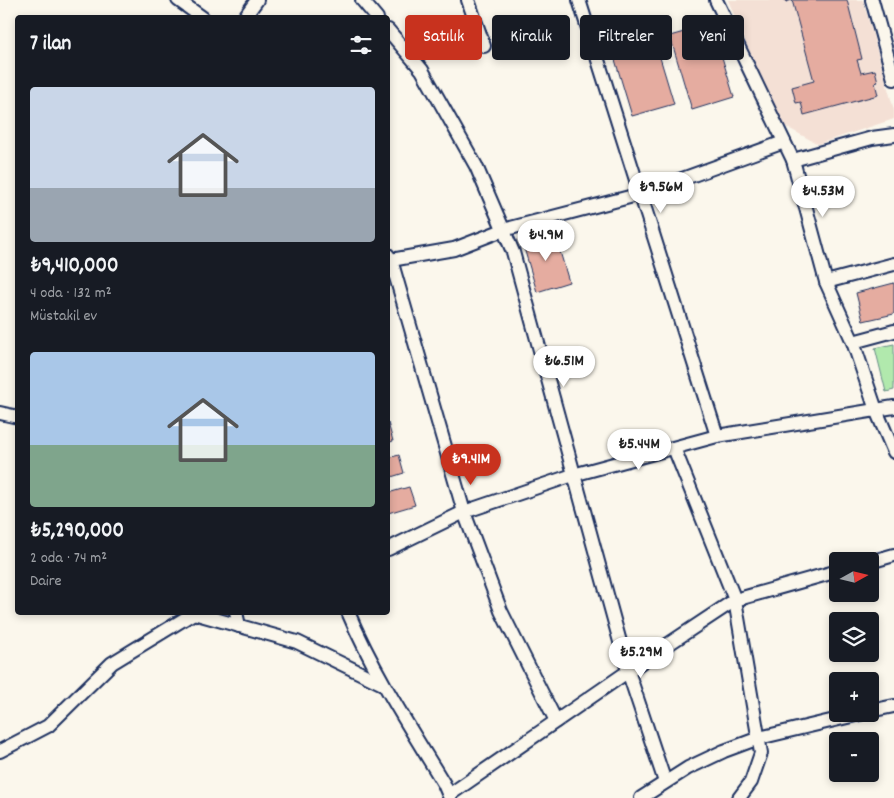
<!DOCTYPE html>
<html lang="tr">
<meta charset="utf-8">
<style>
:root{--surface:#171b24;--page:#242831;--text:#f1f3f6;--muted:#9ea1a6;--accent:#c8321e}
body{margin:0;font-family:Dekko,sans-serif;background:var(--page);color:var(--text);height:100vh;display:flex;flex-direction:column;font-size:19px;white-space:nowrap}
*{box-sizing:border-box;margin:0}
p{font-size:16px;color:var(--muted)}
.icon{flex:none;width:28px;height:28px;fill:none;stroke:currentColor;stroke-width:2;stroke-linecap:round;stroke-linejoin:round}
.map{position:relative;flex:1;overflow:hidden}
.sheet{position:absolute;left:15px;top:15px;width:375px;height:600px;display:flex;flex-direction:column;background:var(--surface);border-radius:5px;box-shadow:0 2px 8px #0003}
.sheet>*{flex:none}
.top-card{position:absolute;left:405px;top:15px;width:414px;height:45px;display:flex;gap:10px}
.needle{width:32px;rotate:82deg}
.buttons{position:absolute;left:829px;top:552px;display:grid;gap:10px}
.buttons a{display:grid;place-items:center;width:50px;height:50px;border-radius:5px;background:var(--surface);box-shadow:0 2px 8px #0003;font-size:25px}
.price{position:absolute;translate:-50% -42px;padding:0 11px;border-radius:18px;background:#fff;color:#222;font-size:16px;line-height:32px;filter:drop-shadow(0 1px 2px #0008)}
.price::after{content:'';position:absolute;left:50%;top:30px;width:15px;height:11px;margin-left:-8px;background:inherit;clip-path:polygon(0 0,100% 0,50% 100%)}
.price.current{background:var(--accent);color:#fff}
ul{padding:0;list-style:none}
li{display:grid;align-content:center;gap:10px;height:265px;padding:0 15px}
li span{display:grid;place-items:center;height:155px;border-radius:5px;color:#555}
li>.icon{margin-inline-start:auto}
span .icon{width:90px;height:90px;fill:#fffc;stroke-width:1}
li b{font-size:21px}
h2{display:flex;justify-content:space-between;align-items:center;height:60px;padding:0 15px;font-size:21px}
.chip{padding:0 18px;border-radius:5px;background:var(--surface);box-shadow:0 2px 8px #0003;font-size:18px;line-height:45px}
.chip.current{background:var(--accent);color:#fff}
.map>svg:first-child{display:block}
.built{fill:#f4e0d5}
.green{fill:#b1e9ad;stroke:#668c86}
.building{fill:#e5aca0;stroke:#1b2f5e}
.lines{fill:none;stroke-linecap:round;stroke-linejoin:round}
.minor-casing{stroke:#1b2f5e;stroke-width:16}
.minor{stroke:#fbf7ec;stroke-width:12}
</style>
<div class="map">
<svg width="894" height="798" viewBox="0 0 894 798">
<rect width="100%" height="100%" fill="#fbf7ec"/>
<filter id="ink" filterUnits="userSpaceOnUse"><feTurbulence type="fractalNoise" baseFrequency=".02" numOctaves="2"/><feDisplacementMap in="SourceGraphic" scale="10" xChannelSelector="R" yChannelSelector="G"/><feConvolveMatrix kernelMatrix="1 2 1 2 8 2 1 2 1" color-interpolation-filters="sRGB"/></filter>
<g filter="url(#ink)">
<polygon class="built" points="728,0 863,0 894,110 894,119 818,144 779,123"/>
<polygon class="green" points="894,344 894,390 886,392 875,348"/>
<g class="building">
<polygon points="785,0 847,0 862,59 857,60 861,73 875,70 878,82 875,83 878,95 804,115 801,102 796,103 792,87 814,81 792,0 786,2"/>
<polygon points="712,24 734,97 692,110 670,36"/>
<polygon points="652,31 674,104 632,116 610,43"/>
<polygon points="554,231 569,282 537,292 522,241"/>
<polygon points="894,283 894,314 863,321 856,293"/>
<polygon points="388,423 393,441 388,443"/>
<polygon points="399,455 404,473 388,478 388,458"/>
<polygon points="409,487 415,505 388,513 388,493"/>
</g>
<g class="lines">
<defs>
<g id="minor">
<polyline points="178,0 203,18"/>
<polyline points="362,0 377,18"/>
<polyline points="468,0 484,46"/>
<polyline points="579,0 717,436"/>
<polyline points="716,0 793,160 826,282 853,342 876,410 894,452"/>
<polyline points="872,0 894,79"/>
<polyline points="244,18 257,0"/>
<polyline points="388,30 422,70 476,166 513,252 628,671 665,782"/>
<polyline points="793,160 872,138 894,135"/>
<polyline points="388,255 391,260 464,512 501,611 556,721"/>
<polyline points="391,260 454,249 503,230 641,194 784,142"/>
<polyline points="826,282 894,264"/>
<polyline points="853,342 894,331"/>
<polyline points="0,413 18,417"/>
<polyline points="674,448 735,600 761,753 751,782 739,798"/>
<polyline points="388,549 464,512 573,475 717,436 894,407"/>
<polyline points="870,562 894,555"/>
<polyline points="190,612 297,642 383,684"/>
<polyline points="236,612 239,626"/>
<path d="M348,612c26,61 62,116 96,172l6,14"/>
<polyline points="870,711 894,706"/>
<polyline points="0,751 48,726 112,663 194,613"/>
<polyline points="449,795 646,659 735,600 838,571"/>
<polyline points="641,798 688,768 724,751 759,738 860,714"/>
</g>
</defs>
<use href="#minor" class="minor-casing"/>
<use href="#minor" class="minor"/>
</g>
</g>
</svg>
<div class="buttons">
<a><svg class="needle" viewBox="-14 -14 28 28"><path d="M0-13l5 13h-10z" fill="#e53935"/><path d="M0 13l5-13h-10z" fill="#9ea1a6"/></svg></a>
<a><svg class="icon" aria-label="layers" viewBox="0 0 24 24"><path d="M12 4l9 5-9 5-9-5zM3 14l9 5 9-5"/></svg></a>
<a>+</a>
<a>−</a>
</div>
<b class="price" style="left:661px;top:214px">₺9.56M</b>
<b class="price" style="left:823px;top:218px">₺4.53M</b>
<b class="price" style="left:546px;top:262px">₺4.9M</b>
<b class="price" style="left:564px;top:388px">₺6.51M</b>
<b class="price" style="left:639px;top:471px">₺5.44M</b>
<b class="price current" style="left:471px;top:486px">₺9.41M</b>
<b class="price" style="left:641px;top:679px">₺5.29M</b>
<div class="top-card">
<a class="chip current">Satılık</a>
<a class="chip">Kiralık</a>
<a class="chip">Filtreler</a>
<a class="chip">Yeni</a>
</div>
<section class="sheet">
<h2>7 ilan<svg class="icon" aria-label="filters" viewBox="0 0 24 24"><path d="M4 7h16M4 17h16"/><circle cx="9" cy="7" r="2"/><circle cx="15" cy="17" r="2"/></svg></h2>
<ul>
<li><span style="background:linear-gradient(#c9d6e8 65%,#9aa5b1 0)"><svg class="icon" aria-label="home" viewBox="0 0 24 24"><path d="M3 11l9-7 9 7M6 9v11h12V9"/></svg></span><div><b>₺9,410,000</b><p>4 oda · 132 m²</p><p>Müstakil ev</p></div></li>
<li><span style="background:linear-gradient(#a9c7e8 60%,#7fa58c 0)"><svg class="icon" aria-label="home" viewBox="0 0 24 24"><path d="M3 11l9-7 9 7M6 9v11h12V9"/></svg></span><div><b>₺5,290,000</b><p>2 oda · 74 m²</p><p>Daire</p></div></li>
</ul>
</section>
</div>
